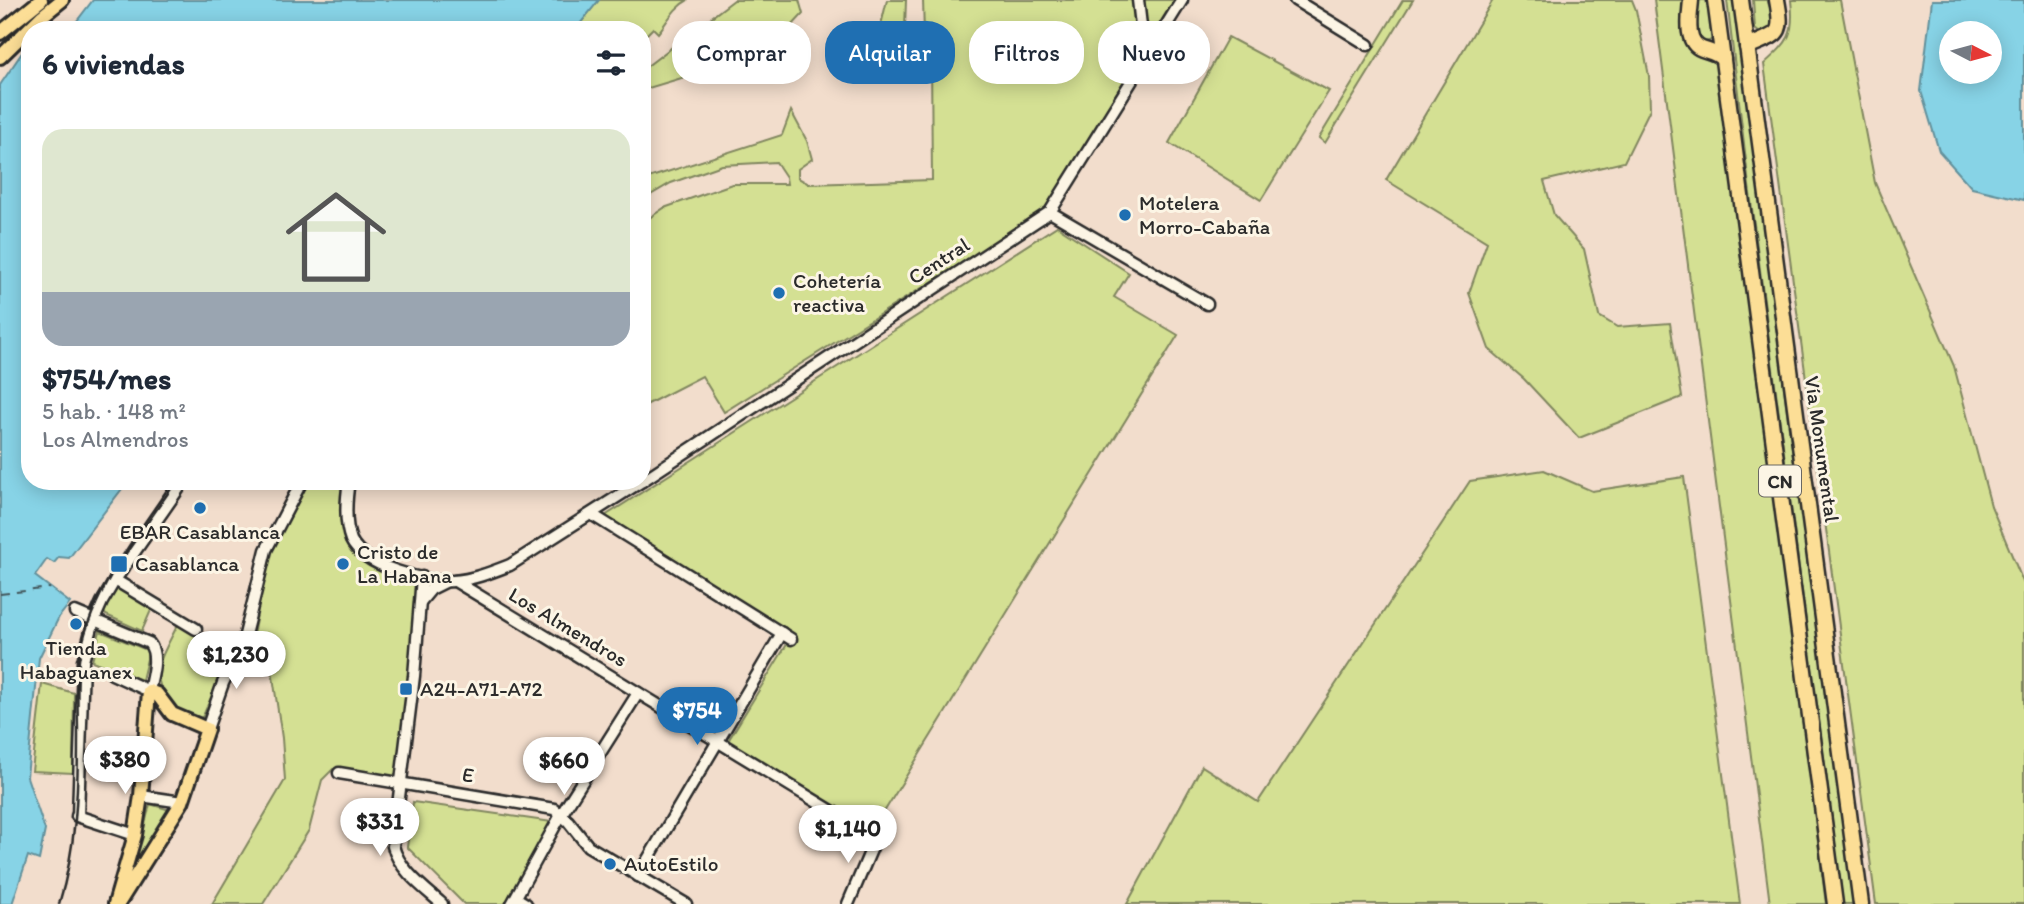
<!DOCTYPE html>
<html lang="es">
<meta charset="utf-8">
<style>
:root{--surface:#fff;--page:#f6f6f7;--text:#1f2937;--muted:#747a83;--line:#e0e1e3;--accent:#1f6fb2}
body{margin:0;font-family:Itim,sans-serif;background:var(--page);color:var(--text);height:100vh;display:flex;flex-direction:column;font-size:26px;white-space:nowrap}
*{box-sizing:border-box;margin:0}
p{font-size:23px;color:var(--muted)}
.icon{flex:none;width:38px;height:38px;fill:none;stroke:currentColor;stroke-width:2;stroke-linecap:round;stroke-linejoin:round}
.map{position:relative;flex:1;overflow:hidden}
.details{position:absolute;left:21px;top:21px;width:630px;height:469px;display:flex;flex-direction:column;background:var(--surface);border-radius:28px;box-shadow:0 4px 18px #0003}
.details>*{flex:none}
.banner{position:absolute;left:672px;top:21px;width:665px;height:63px;display:flex;gap:14px}
.needle{width:46px;rotate:96deg}
.tools{position:absolute;left:1939px;top:21px;display:grid;gap:14px}
.tools a{display:grid;place-items:center;width:63px;height:63px;border-radius:50%;background:var(--surface);box-shadow:0 4px 18px #0003;font-size:35px}
.price{position:absolute;translate:-50% -60px;padding:0 16px;border-radius:24px;background:#fff;color:#222;font-size:23px;line-height:46px;filter:drop-shadow(0 2px 4px #0008)}
.price::after{content:'';position:absolute;left:50%;top:42px;width:21px;height:16px;margin-left:-10px;background:inherit;clip-path:polygon(0 0,100% 0,50% 100%)}
.price.current{background:var(--accent);color:#fff}
ul{padding:0;list-style:none}
li{display:grid;align-content:center;gap:14px;height:371px;padding:0 21px}
li+li{border-top:2px solid var(--line)}
li span{display:grid;place-items:center;height:217px;border-radius:21px;color:#555}
li>.icon{margin-inline-start:auto}
span .icon{width:126px;height:126px;fill:#fffc;stroke-width:1}
li b{font-size:30px}
h2{display:flex;justify-content:space-between;align-items:center;height:84px;padding:0 21px;font-size:30px}
.pill{padding:0 24px;border-radius:28px;background:var(--surface);box-shadow:0 4px 18px #0003;font-size:24px;line-height:63px}
.pill.current{background:var(--accent);color:#fff}
.map>svg:first-child{display:block}
.green{fill:#d4e093;stroke:#80865f;stroke-width:2}
.water{fill:#87d3e6;stroke:#62909b;stroke-width:2;fill-rule:evenodd}
.lines{fill:none;stroke-linecap:round;stroke-linejoin:round}
.ferry{stroke:#42555a;stroke-width:2;stroke-dasharray:9 7;stroke-linecap:butt}
.minor-casing{stroke:#2b2b2b;stroke-width:15}
.major-casing{stroke:#2b2b2b;stroke-width:18}
.highway-casing{stroke:#2b2b2b;stroke-width:19}
.minor{stroke:#fcf5e5;stroke-width:10}
.major{stroke:#fcde96;stroke-width:12}
.highway{stroke:#fcde96;stroke-width:14}
.rail{stroke:#2b2b2b;stroke-width:2.5}
.poi-dot{fill:#1f6fb2;stroke:#fcf5e5;stroke-width:2.5}
.labels{text-anchor:middle;stroke-width:6;stroke-linejoin:round;paint-order:stroke}
.shield{fill:#fcf5e5;stroke:#6a6863;stroke-width:2}
.shield-label{font-size:19px;font-weight:bold;fill:#2b2b2b}
.poi-label{font-size:21px;fill:#2b2b2b;stroke:#fcf5e5;text-anchor:start}
.street-label{font-size:21px;fill:#2b2b2b;stroke:#fcf5e5}
</style>
<div class="map">
<svg width="2024" height="904" viewBox="0 0 2024 904">
<rect width="100%" height="100%" fill="#f2ddcc"/>
<filter id="ink" filterUnits="userSpaceOnUse"><feTurbulence type="fractalNoise" baseFrequency=".0143" numOctaves="2"/><feDisplacementMap in="SourceGraphic" scale="14" xChannelSelector="R" yChannelSelector="G"/><feConvolveMatrix kernelMatrix="1 2 1 2 8 2 1 2 1" color-interpolation-filters="sRGB"/></filter>
<g filter="url(#ink)">
<g class="green">
<path d="M599,0h89c-14,7 -20,21 -30,33l-5,-5 -11,11v-9h-67z"/>
<polygon points="734,0 799,0 803,14 768,52 642,90 642,70"/>
<polygon points="887,0 906,0 905,28 924,34 923,0 1174,0 1043,212 724,412 702,376 642,407 642,223 664,208 732,184 787,184 786,177 776,162 722,165 671,183 642,200 642,180 782,135 791,111 807,141 812,159 798,169 798,178 809,184 932,180 931,54 926,47 917,48 907,61 889,57 870,39 880,29"/>
<polygon points="1403,0 1413,0 1325,143 1319,138"/>
<polygon points="1493,0 1632,0 1636,10 1649,76 1650,109 1624,162 1544,181 1554,215 1584,249 1599,316 1617,327 1670,323 1682,397 1579,438 1524,379 1489,349 1469,293 1487,242 1386,180"/>
<polygon points="1654,0 1687,0 1687,38 1718,60 1826,904 1770,904"/>
<polygon points="1697,0 1709,0 1714,38 1709,41 1699,42 1694,35"/>
<polygon points="1727,0 1734,0 1737,14 1789,428 1811,575 1853,904 1843,904 1749,186"/>
<polygon points="1753,0 1767,0 1776,23 1774,31 1761,34 1755,29"/>
<path d="M1791,0h49l35,183 79,183 37,140 33,78v320h-148l-112,-840c25,-23 31,-28 27,-64z"/>
<polygon points="1228,37 1329,91 1261,200 1169,143"/>
<polygon points="1057,226 1129,273 1114,297 1178,335 876,825 870,828 728,741 792,636 605,516"/>
<polygon points="1544,470 1592,491 1684,477 1740,904 1127,904 1202,766 1258,802 1470,481"/>
<polygon points="309,481 343,481 341,503 344,529 351,546 415,585 418,596 397,779 333,769 322,780 309,830 263,904 212,904 285,780 282,738 270,656 250,650 268,559 283,524"/>
<polygon points="116,587 152,608 142,631 106,615 102,610"/>
<path d="M178,624l30,13 1,10 19,11 -25,58 -5,4c-5,-2 -12,-3 -16,-6 -16,-8 -27,-31 -23,-49 4,-14 13,-28 19,-41z"/>
<polygon points="100,631 147,650 147,659 142,680 92,661"/>
<polygon points="42,684 74,693 73,773 32,771"/>
<polygon points="413,802 552,822 505,904 464,904 407,847"/>
<polygon points="150,804 170,810 126,881 140,844"/>
</g>
<g class="water">
<polygon points="93,0 599,0 575,30 70,30"/>
<path d="M1932,0h92v200l-52,-12 -33,-37 -18,-60zM1990,33v39h-39v-39z"/>
<polygon points="30,41 30,481 128,481 69,558 59,557 54,563 47,559 35,576 70,603 59,617 39,658 27,777 45,830 39,860 28,856 12,904 0,904 0,85"/>
</g>
<g class="lines">
<polyline class="ferry" points="0,594 50,588"/>
<defs>
<g id="minor">
<polyline points="1138,0 1145,60"/>
<polyline points="1295,0 1368,45"/>
<polyline points="1050,212 1207,304"/>
<path d="M349,481c-3,19 -5,41 2,59 12,26 75,43 102,41 19,-1 39,-9 57,-16l132,-84"/>
<polyline points="642,481 1050,212 1182,0"/>
<polyline points="591,514 791,639"/>
<path d="M422,577l-8,99 -21,170c6,24 31,42 49,58"/>
<polyline points="115,580 196,629"/>
<polyline points="455,581 876,838 848,904"/>
<polyline points="421,601 431,589 447,581"/>
<path d="M75,612l74,31c10,12 3,33 0,48l-37,-17"/>
<polyline points="207,729 223,683 243,643 266,550 302,481"/>
<polyline points="339,773 554,809 568,821 588,846 686,904"/>
<polyline points="141,796 182,802"/>
<polyline points="77,816 135,835"/>
<polyline points="78,816 83,661 94,620 102,602 115,580 184,481"/>
<polyline points="638,876 782,633"/>
<polyline points="516,898 526,904"/>
<polyline points="512,904 561,815 638,693"/>
</g>
<g id="major">
<polyline points="0,33 41,0"/>
<polyline points="0,57 41,17 62,0"/>
<polyline points="115,904 135,835 141,796 149,691 157,694 172,714 207,729 182,802 118,904"/>
</g>
<g id="highway">
<path d="M1691,0c-1,15 -7,42 11,49 8,3 14,3 21,10"/>
<polyline points="1715,0 1835,904"/>
<polyline points="1741,0 1861,904"/>
<path d="M1747,47c31,-14 37,-9 30,-47"/>
</g>
</defs>
<use href="#minor" class="minor-casing"/>
<use href="#major" class="major-casing"/>
<use href="#highway" class="highway-casing"/>
<use href="#minor" class="minor"/>
<use href="#major" class="major"/>
<use href="#highway" class="highway"/>
<path class="rail" d="M59,904c17,-55 19,-111 19,-169 0,-25 -2,-50 1,-75 10,-67 58,-124 94,-179"/>
</g>
</g>
<g class="poi-dot">
<circle cx="1125" cy="215" r="7"/>
<circle cx="779" cy="293" r="7"/>
<circle cx="200" cy="508" r="7"/>
<rect x="110" y="555" width="18" height="18" rx="3.5"/>
<circle cx="343" cy="564" r="7"/>
<circle cx="76" cy="624" r="7"/>
<rect x="399" y="682" width="14" height="14" rx="3.5"/>
<circle cx="610" cy="864" r="7"/>
</g>
<g class="labels">
<rect class="shield" x="1759" y="465.5" width="42" height="31" rx="5"/>
<g class="shield-label">
<text x="1780" y="488">CN</text>
</g>
<g class="poi-label">
<text x="1139" y="210">Motelera<tspan x="1139" dy="24">Morro-Cabaña</tspan></text>
<text x="793" y="288">Cohetería<tspan x="793" dy="24">reactiva</tspan></text>
<text x="200" y="539" text-anchor="middle">EBAR Casablanca</text>
<text x="357" y="559">Cristo de<tspan x="357" dy="24">La Habana</tspan></text>
<text x="135" y="571">Casablanca</text>
<text x="76" y="655" text-anchor="middle">Tienda<tspan x="76" dy="24">Habaguanex</tspan></text>
<text x="420" y="696">A24-A71-A72</text>
<text x="624" y="871">AutoEstilo</text>
</g>
<g class="street-label">
<text transform="translate(939 261) rotate(-33)" y="7">Central</text>
<text transform="translate(1822 449) rotate(82)" y="7">Vía Monumental</text>
<text transform="translate(568 627) rotate(31)" y="7">Los Almendros</text>
<text transform="translate(468 775) rotate(9)" y="7">E</text>
</g>
</g>
</svg>
<div class="tools">
<a><svg class="needle" viewBox="-14 -14 28 28"><path d="M0-13l5 13h-10z" fill="#e53935"/><path d="M0 13l5-13h-10z" fill="#747a83"/></svg></a>
</div>
<b class="price" style="left:236px;top:691px">$1,230</b>
<b class="price current" style="left:697px;top:747px">$754</b>
<b class="price" style="left:125px;top:796px">$380</b>
<b class="price" style="left:564px;top:797px">$660</b>
<b class="price" style="left:380px;top:858px">$331</b>
<b class="price" style="left:848px;top:865px">$1,140</b>
<div class="banner">
<a class="pill">Comprar</a>
<a class="pill current">Alquilar</a>
<a class="pill">Filtros</a>
<a class="pill">Nuevo</a>
</div>
<section class="details">
<h2>6 viviendas<svg class="icon" aria-label="filters" viewBox="0 0 24 24"><path d="M4 7h16M4 17h16"/><circle cx="9" cy="7" r="2"/><circle cx="15" cy="17" r="2"/></svg></h2>
<ul>
<li><span style="background:linear-gradient(#dfe7d0 75%,#9aa5b1 0)"><svg class="icon" aria-label="home" viewBox="0 0 24 24"><path d="M3 11l9-7 9 7M6 9v11h12V9"/></svg></span><div><b>$754/mes</b><p>5 hab. · 148 m²</p><p>Los Almendros</p></div></li>
</ul>
</section>
</div>
